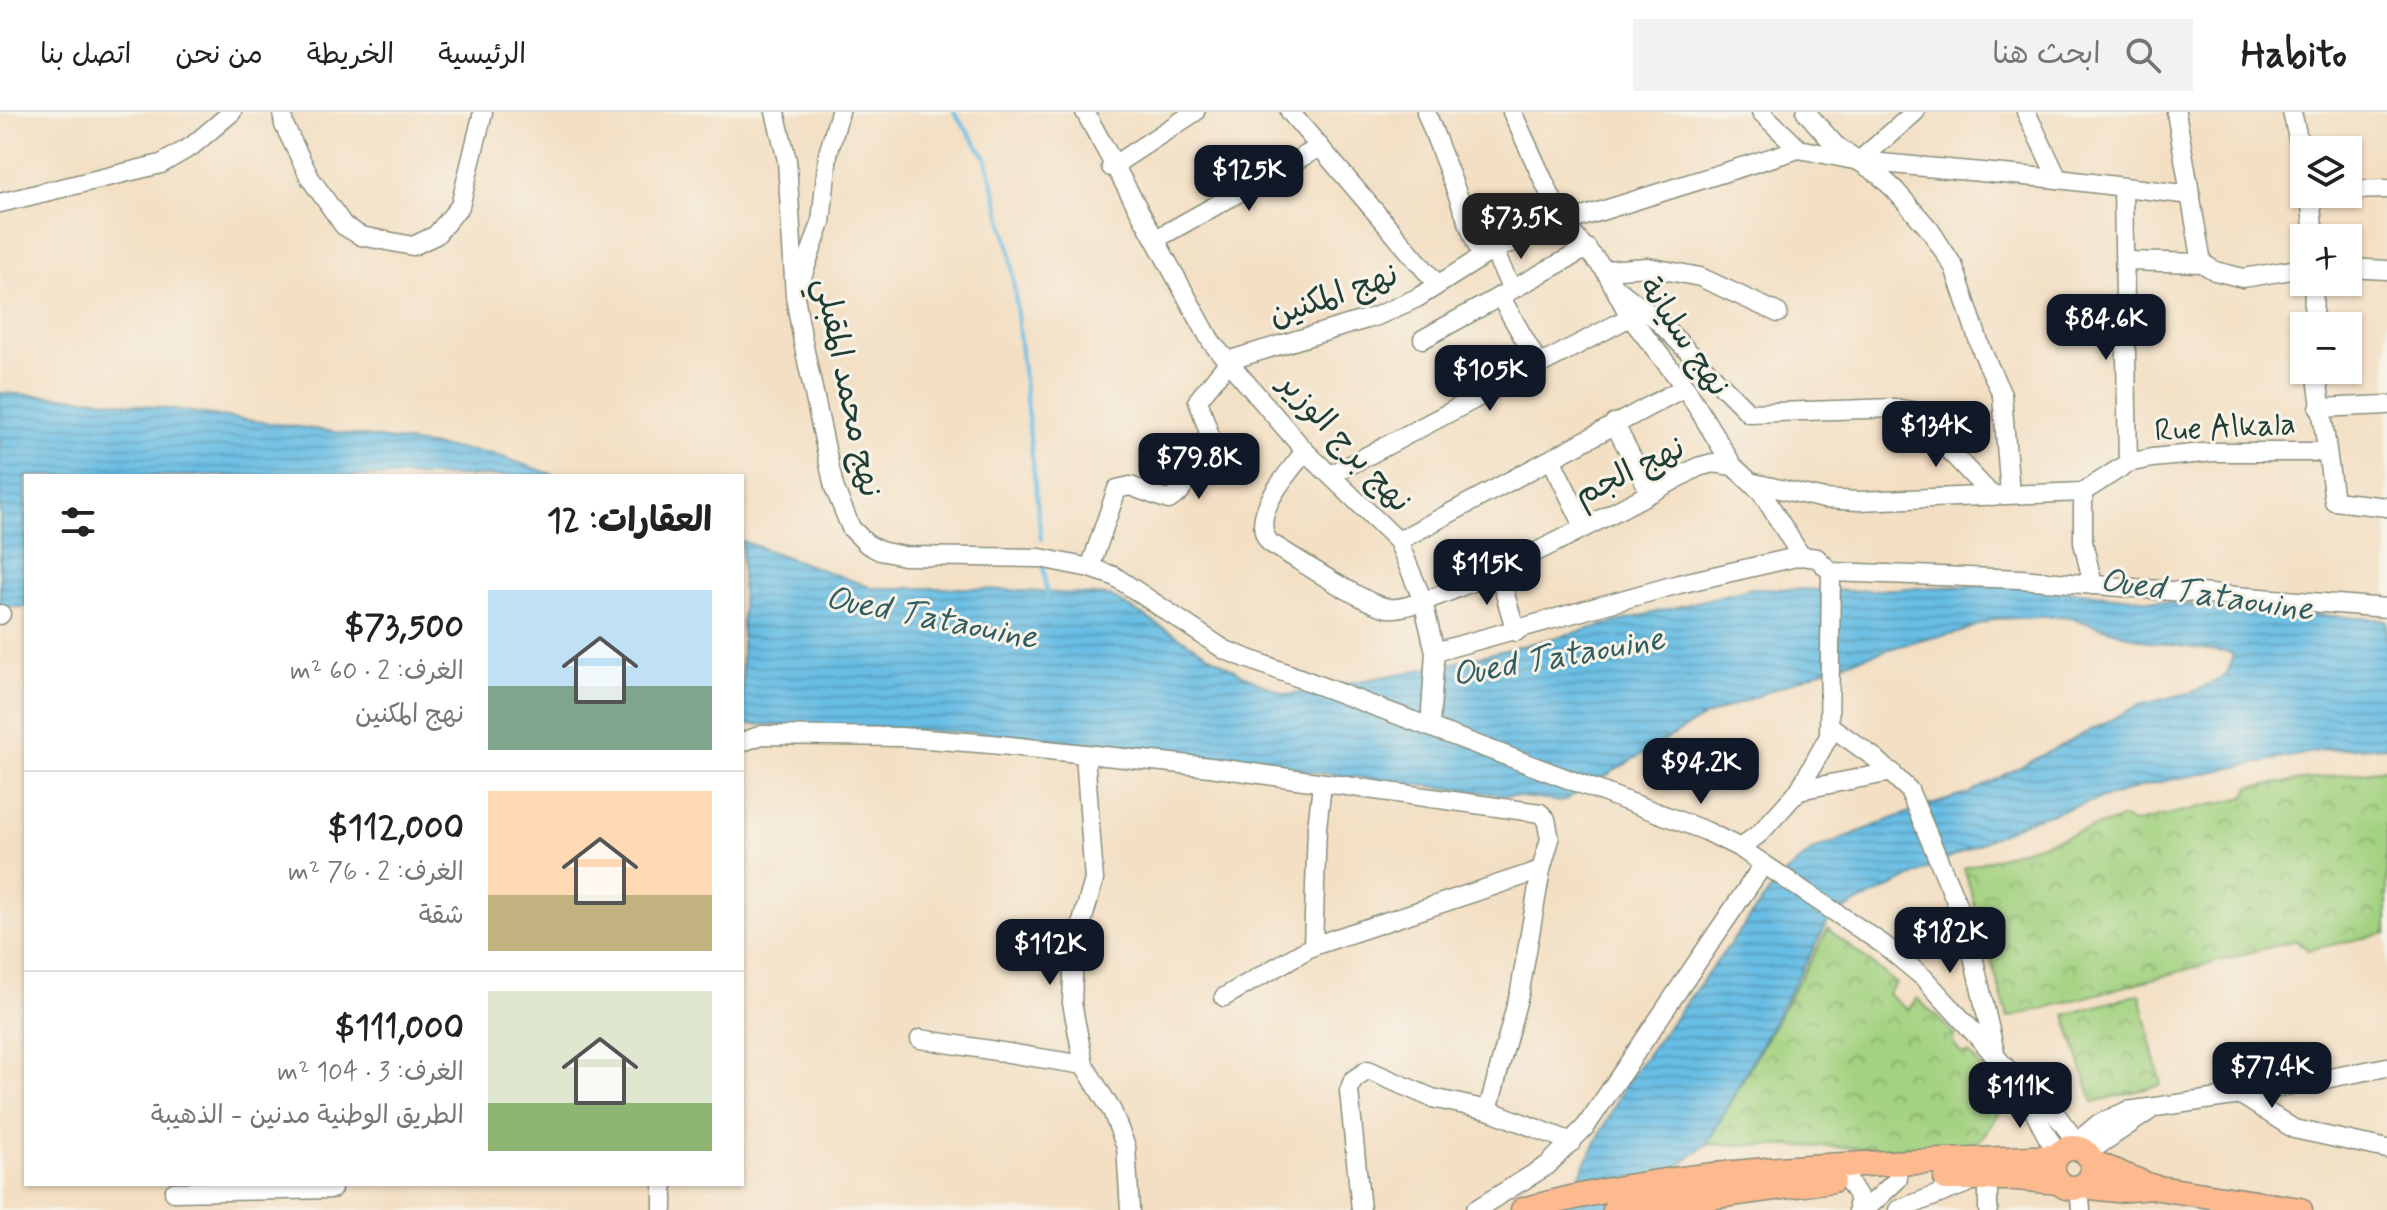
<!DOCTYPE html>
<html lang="ar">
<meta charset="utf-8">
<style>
:root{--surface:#fff;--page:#f2f2f2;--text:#222;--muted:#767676;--line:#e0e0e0;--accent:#111827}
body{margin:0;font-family:Mynerve,"Playpen Sans Arabic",sans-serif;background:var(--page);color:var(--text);direction:rtl;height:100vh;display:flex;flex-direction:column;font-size:30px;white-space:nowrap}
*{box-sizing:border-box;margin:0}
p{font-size:26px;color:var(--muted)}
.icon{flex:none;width:44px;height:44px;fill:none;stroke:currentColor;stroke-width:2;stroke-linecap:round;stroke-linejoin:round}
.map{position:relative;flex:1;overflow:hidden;direction:ltr}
.drawer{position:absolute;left:24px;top:362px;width:720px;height:712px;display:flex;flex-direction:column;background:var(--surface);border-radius:0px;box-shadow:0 2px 6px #0004;direction:rtl}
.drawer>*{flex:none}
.tools{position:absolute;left:2290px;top:24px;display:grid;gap:16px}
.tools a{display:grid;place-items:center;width:72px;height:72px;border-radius:0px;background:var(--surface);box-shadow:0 2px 6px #0004;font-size:40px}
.price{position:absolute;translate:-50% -68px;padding:0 18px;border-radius:16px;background:var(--accent);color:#fff;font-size:26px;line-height:52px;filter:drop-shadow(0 2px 4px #0008)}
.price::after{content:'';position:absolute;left:50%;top:48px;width:24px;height:18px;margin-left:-12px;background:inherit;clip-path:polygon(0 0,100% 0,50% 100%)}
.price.current{background:#222;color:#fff}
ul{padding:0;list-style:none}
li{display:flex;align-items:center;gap:24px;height:200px;padding:0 32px}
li+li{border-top:2px solid var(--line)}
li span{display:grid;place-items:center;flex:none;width:224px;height:160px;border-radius:0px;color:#555}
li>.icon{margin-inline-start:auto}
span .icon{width:96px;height:96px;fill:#fffc;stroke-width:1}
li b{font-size:34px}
h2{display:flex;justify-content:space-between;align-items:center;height:96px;padding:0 32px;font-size:34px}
header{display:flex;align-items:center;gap:48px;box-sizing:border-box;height:112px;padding:0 40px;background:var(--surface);border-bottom:2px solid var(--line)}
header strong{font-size:38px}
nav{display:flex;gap:44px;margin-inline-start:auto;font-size:28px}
.search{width:560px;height:72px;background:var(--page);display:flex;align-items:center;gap:20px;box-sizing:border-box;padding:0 28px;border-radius:0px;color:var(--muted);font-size:30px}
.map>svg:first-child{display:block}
.park{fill:url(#park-crowns);stroke:#61885a;stroke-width:2}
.water{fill:url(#water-rules);stroke:#437d8c;stroke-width:2}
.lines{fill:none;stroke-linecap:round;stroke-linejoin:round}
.stream{stroke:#67bde4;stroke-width:4}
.minor-casing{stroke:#898e7c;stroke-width:21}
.major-casing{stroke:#898e7c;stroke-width:27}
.minor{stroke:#fff;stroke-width:18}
.major{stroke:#fcba8e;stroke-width:24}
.labels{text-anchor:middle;stroke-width:6;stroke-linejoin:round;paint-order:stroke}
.street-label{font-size:32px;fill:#1f3d34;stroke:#f7f3e8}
.water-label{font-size:34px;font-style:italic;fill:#315d60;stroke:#f7f3e8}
</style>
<header>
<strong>Habito</strong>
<div class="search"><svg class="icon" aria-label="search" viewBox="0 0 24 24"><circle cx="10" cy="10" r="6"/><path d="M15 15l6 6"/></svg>ابحث هنا</div>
<nav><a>الرئيسية</a><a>الخريطة</a><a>من نحن</a><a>اتصل بنا</a></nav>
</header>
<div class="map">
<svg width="2387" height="1098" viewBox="0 0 2387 1098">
<defs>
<pattern id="park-crowns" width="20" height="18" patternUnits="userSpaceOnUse" patternTransform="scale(2)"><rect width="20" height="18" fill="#a3d280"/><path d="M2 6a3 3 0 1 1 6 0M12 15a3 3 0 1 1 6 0" fill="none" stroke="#84ac6a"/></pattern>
<pattern id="water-rules" width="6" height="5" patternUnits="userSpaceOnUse" patternTransform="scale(2)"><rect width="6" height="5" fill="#67bde4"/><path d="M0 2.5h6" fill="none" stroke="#549bba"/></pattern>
</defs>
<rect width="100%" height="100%" fill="#f7f3e8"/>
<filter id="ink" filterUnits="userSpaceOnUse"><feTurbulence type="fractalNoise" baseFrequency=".0125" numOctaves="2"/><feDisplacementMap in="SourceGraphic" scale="16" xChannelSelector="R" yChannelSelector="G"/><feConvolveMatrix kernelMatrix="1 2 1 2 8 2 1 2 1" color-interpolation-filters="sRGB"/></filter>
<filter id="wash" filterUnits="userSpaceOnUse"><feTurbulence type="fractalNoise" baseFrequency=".006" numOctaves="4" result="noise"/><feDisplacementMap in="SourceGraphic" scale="32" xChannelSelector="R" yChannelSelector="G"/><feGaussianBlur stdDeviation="1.8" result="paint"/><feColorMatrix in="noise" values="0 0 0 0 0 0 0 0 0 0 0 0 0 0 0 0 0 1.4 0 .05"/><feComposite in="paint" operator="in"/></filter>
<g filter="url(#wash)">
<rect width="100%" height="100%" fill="#f3dfc3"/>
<g class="park">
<polygon points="2387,657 2387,821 2308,838 2296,828 2008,906 1964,756 2124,706 2132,711 2245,685 2250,675"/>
<polygon points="1828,817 1896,871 1888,882 1908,898 1917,886 1954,922 1953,931 1962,942 1969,941 2007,987 1982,1026 1967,1038 1707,1032"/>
<polygon points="2140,882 2161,973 2093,990 2065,903"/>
</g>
<g class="water">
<polygon points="0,281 97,287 493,342 557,364 26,364 26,495 0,495"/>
<polygon points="742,429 873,476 966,476 1110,484 1243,563 1287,583 1445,553 1752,476 1852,479 2005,472 2223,496 2387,508 2387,634 2324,638 2150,672 2026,709 1831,804 1707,1032 1669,1061 1647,1098 1562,1098 1626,971 1778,768 1811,739 1917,697 1970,681 2139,593 2193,580 2226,563 2232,549 2232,541 2150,530 2065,504 1994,507 1955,522 1923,527 1830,555 1704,605 1562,690 989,621 742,612"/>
</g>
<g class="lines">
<g class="stream">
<polyline points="954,0 986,46 1010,137 1041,427"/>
<polyline points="1043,452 1047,487"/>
</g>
</g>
</g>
<g filter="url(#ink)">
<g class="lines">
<defs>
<g id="minor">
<polyline points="282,0 284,13 310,66 344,114 361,124 413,134 436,123 460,94 483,0"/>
<polyline points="775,0 787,48 795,184 803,230 834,375 851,416 867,432 880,439 904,444 1040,446 1090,456 1114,464 1225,538 1706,719 1740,736 1884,833 1924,866 2019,970 2054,1000 2082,1037"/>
<polyline points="1085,0 1212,231 1305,339 1398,429 1423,489 1435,540 1430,614"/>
<polyline points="1290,0 1437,172"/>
<polyline points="1426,0 1481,144"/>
<polyline points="1512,0 1563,111 1605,158 1630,205 1685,275 1733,354 1762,381 1801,444 1817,446 1831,460"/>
<polyline points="1761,0 1799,37"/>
<polyline points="1806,0 1835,33 1878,62 1895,78 1930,118 1954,155 1982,239 2002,283 2010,382"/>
<polyline points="2026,0 2058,67"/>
<polyline points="2176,0 2202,151"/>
<polyline points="2292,0 2304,53"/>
<polyline points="1859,49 1915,0"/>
<polyline points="1111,55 1195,0"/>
<polyline points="2123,77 2128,351"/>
<polyline points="2348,78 2387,77"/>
<polyline points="2310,82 2314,126"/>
<polyline points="0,91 161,52 192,34 232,0"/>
<polyline points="1156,127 1320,35"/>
<polyline points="1493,138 1512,177"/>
<polyline points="2125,149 2202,151 2215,159 2243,166 2304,156"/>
<polyline points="2348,156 2387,158"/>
<polyline points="1605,158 1648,155 1700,165 1778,201"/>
<polyline points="1620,179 1656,207 1749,301 1895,296 1912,299 1992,384"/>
<polyline points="796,182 821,111 828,42 840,0"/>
<polyline points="1500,184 1538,251"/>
<polyline points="2313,214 2314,170"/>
<polyline points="1423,227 1587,136"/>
<polyline points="1230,248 1377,204 1417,186 1493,138 1563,111 1799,37 1859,49 2058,67 2191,83"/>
<polyline points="2316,258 2334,389 2387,395"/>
<polyline points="2319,296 2387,293"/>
<polyline points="1614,311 1650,380"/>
<path d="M1305,339c-17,23 -58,65 -35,92 25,14 95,62 118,65 40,7 263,-115 310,-141l15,-4 20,3"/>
<polyline points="1552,349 1584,414"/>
<polyline points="1331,363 1630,205"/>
<polyline points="1754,371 1824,387 1858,389 2083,380 2128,351 2152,346 2214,340 2327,340"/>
<polyline points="2083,380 2083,430 2093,473"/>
<polyline points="1398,429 1685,275"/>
<polyline points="1090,456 1117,377 1130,374 1169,388 1180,380 1209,321 1198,288 1230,248"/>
<polyline points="1498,458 1516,520"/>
<polyline points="1831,460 2021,467 2387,496"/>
<polyline points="0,503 1,502"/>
<polyline points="1435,540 1679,472 1801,444"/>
<polyline points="1830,614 1875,646 1909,678 1966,813 1996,945"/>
<polyline points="742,630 762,623 901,625 991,632 1210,655 1540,701 1546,707 1550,727 1541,758 1520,879 1488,998"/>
<polyline points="1085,642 1094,768 1074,838 1072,891 1084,953 1112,999 1126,1035 1130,1098"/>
<polyline points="1799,678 1892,660"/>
<polyline points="1740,736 1760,721 1799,678 1829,624 1831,460"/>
<polyline points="1313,834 1541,758"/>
<polyline points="1224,885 1313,834 1317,715 1322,673"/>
<polyline points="920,927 1084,953"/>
<polyline points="2022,976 2048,1026 2059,1041"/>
<polyline points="2241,983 2294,1017 2387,1037"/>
<polyline points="2070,1036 2098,1012 2127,999 2241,983 2387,955"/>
<polyline points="2087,1041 2149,999"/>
<polyline points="1988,1066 1988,1098"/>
<polyline points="1848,1068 1858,1084 1858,1098"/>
<polyline points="2079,1075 2081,1098"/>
<polyline points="174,1080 332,1077"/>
<polyline points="663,1098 663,1072"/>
<polyline points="1361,1098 1349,979 1353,968 1368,958 1432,986 1488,998 1572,1030"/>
<polyline points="1475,1098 1548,1053 1586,1014 1763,753"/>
<polyline points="1865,1098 1898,1067"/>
<polyline points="1898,1098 1970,1070"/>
</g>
<g id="major">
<circle cx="2073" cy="1056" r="20"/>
<polyline points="2092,1050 2150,1074"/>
<polyline points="1946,1066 2016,1066 2059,1070"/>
<polyline points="2082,1074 2117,1078 2152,1075 2300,1098"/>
<path d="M1523,1098c172,-48 355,-45 533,-53"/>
<polyline points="1615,1098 1833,1068"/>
</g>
</defs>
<use href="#minor" class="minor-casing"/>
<use href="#major" class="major-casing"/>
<use href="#minor" class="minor"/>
<use href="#major" class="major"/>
</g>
</g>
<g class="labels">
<g class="street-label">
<text transform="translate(1333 182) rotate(-19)" y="11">نهج المكنين</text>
<text transform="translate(1685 224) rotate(56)" y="11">نهج سليانة</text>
<text transform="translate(849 275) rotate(78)" y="11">نهج محمد المقبلي</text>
<text transform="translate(2225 314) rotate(-3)" y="11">Rue Alkala</text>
<text transform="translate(1346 330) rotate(47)" y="11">نهج برج الوزير</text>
<text transform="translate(1629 358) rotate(-26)" y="11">نهج الجم</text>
</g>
<g class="water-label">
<text transform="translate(2207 481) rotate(8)" y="12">Oued Tataouine</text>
<text transform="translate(932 504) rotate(11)" y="12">Oued Tataouine</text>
<text transform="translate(1558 543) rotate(-10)" y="12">Oued Tataouine</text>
</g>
</g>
</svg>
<div class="tools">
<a><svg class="icon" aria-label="layers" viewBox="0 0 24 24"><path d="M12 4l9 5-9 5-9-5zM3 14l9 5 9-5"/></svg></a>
<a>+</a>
<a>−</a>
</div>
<b class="price" style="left:1249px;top:101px">$125K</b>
<b class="price current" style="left:1521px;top:149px">$73.5K</b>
<b class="price" style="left:2106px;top:250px">$84.6K</b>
<b class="price" style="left:1490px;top:301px">$105K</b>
<b class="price" style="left:1936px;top:357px">$134K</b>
<b class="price" style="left:1199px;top:389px">$79.8K</b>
<b class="price" style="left:1487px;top:495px">$115K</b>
<b class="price" style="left:1701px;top:694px">$94.2K</b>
<b class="price" style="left:1950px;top:863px">$182K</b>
<b class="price" style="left:1050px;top:875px">$112K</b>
<b class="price" style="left:2272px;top:998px">$77.4K</b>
<b class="price" style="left:2020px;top:1018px">$111K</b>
<section class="drawer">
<h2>العقارات: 12<svg class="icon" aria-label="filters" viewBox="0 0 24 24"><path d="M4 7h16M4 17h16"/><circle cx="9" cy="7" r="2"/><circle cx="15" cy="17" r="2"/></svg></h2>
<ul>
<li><span style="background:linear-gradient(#bfe0f5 60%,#7fa58c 0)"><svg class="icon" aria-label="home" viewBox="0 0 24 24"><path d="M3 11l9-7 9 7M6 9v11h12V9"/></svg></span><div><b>$73,500</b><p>الغرف: 2 · 60 m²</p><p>نهج المكنين</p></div></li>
<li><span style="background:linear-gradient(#ffd9b3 65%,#c2b280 0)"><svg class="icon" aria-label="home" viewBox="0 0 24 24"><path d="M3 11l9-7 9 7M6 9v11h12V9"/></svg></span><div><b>$112,000</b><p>الغرف: 2 · 76 m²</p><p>شقة</p></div></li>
<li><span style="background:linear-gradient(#dfe7d0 70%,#8fb573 0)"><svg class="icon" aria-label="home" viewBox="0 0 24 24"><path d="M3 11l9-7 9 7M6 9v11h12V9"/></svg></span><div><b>$111,000</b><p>الغرف: 3 · 104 m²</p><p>الطريق الوطنية مدنين - الذهيبة</p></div></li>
</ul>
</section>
</div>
